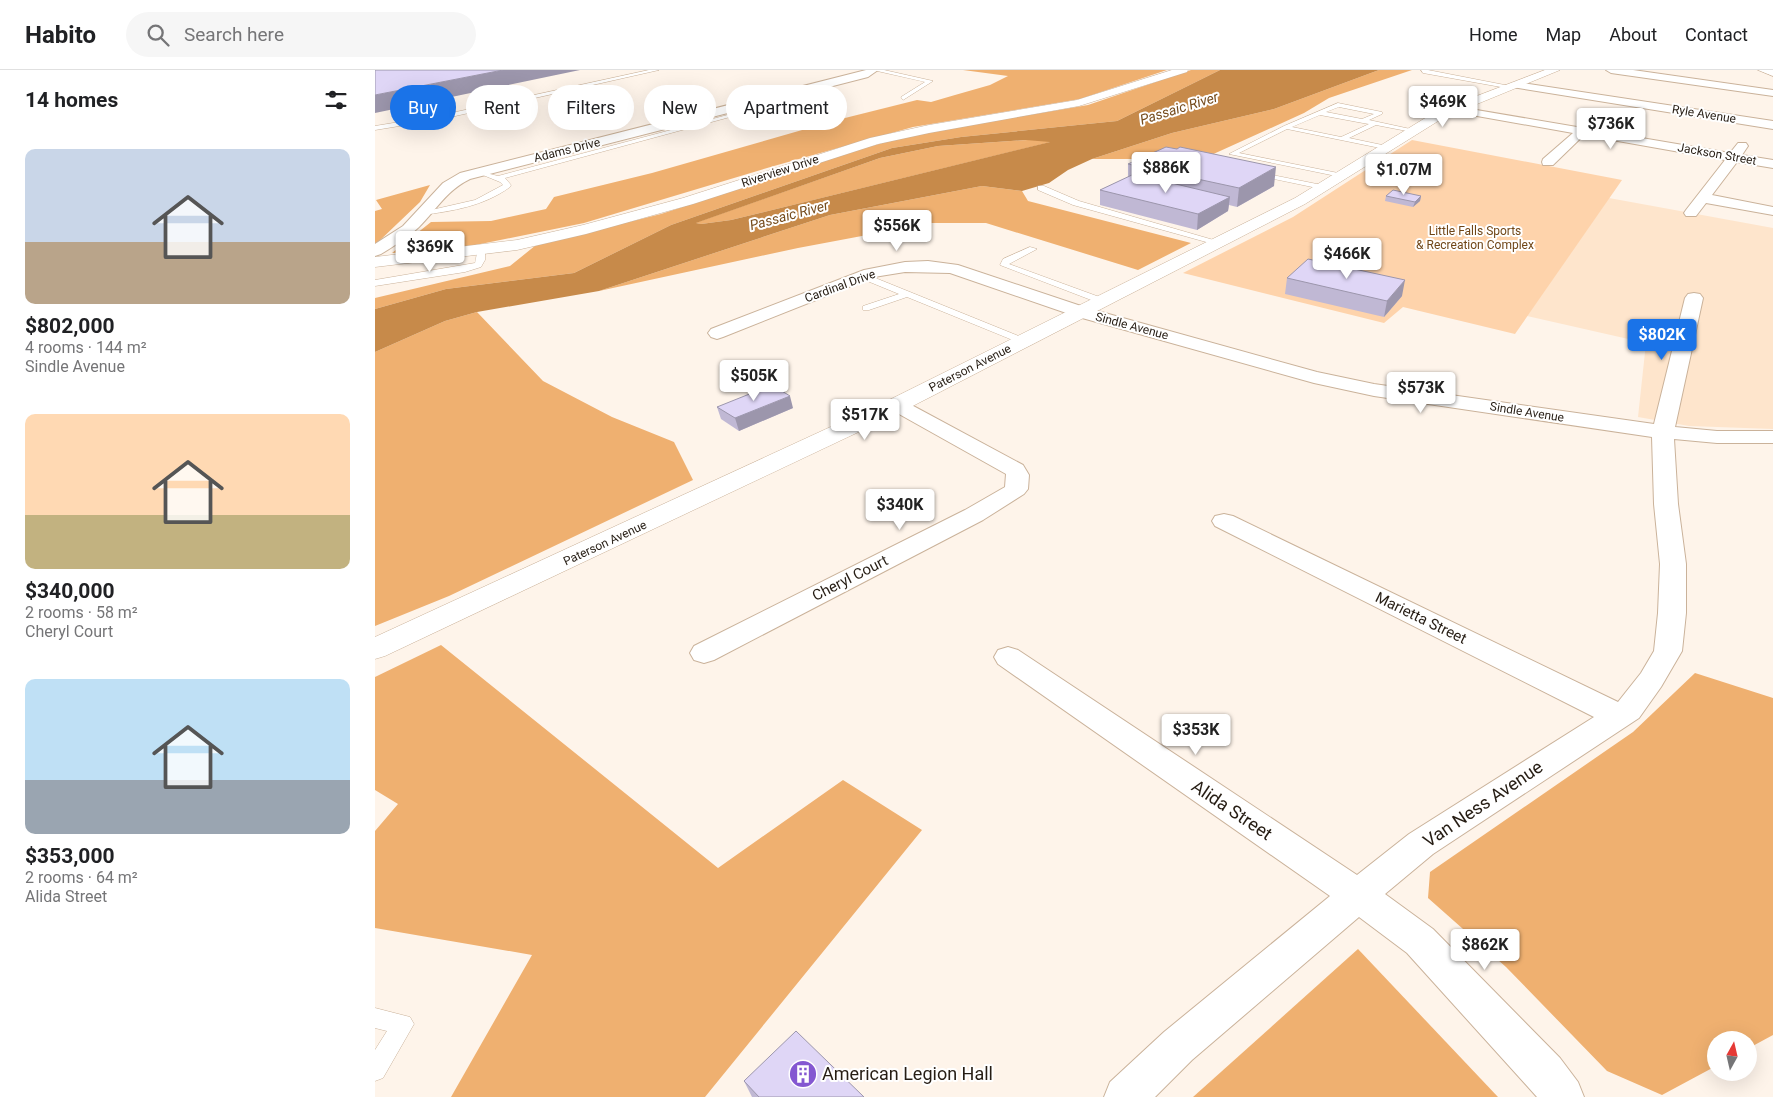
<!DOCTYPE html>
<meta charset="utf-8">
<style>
:root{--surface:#fff;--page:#f6f6f6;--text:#202124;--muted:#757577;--line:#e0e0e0;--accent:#1a73e8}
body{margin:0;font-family:Roboto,sans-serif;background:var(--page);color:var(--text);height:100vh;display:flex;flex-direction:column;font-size:19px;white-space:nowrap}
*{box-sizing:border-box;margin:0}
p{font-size:16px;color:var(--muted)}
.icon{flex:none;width:28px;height:28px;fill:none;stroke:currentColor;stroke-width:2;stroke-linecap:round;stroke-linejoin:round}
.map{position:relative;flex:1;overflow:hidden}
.panel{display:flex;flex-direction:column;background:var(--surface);width:375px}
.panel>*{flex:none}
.hud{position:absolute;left:15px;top:15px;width:475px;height:45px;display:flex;gap:10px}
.needle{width:32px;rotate:8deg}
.tools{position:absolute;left:1332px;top:961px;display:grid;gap:10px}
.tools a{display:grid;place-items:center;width:50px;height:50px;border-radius:50%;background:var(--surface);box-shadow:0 5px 20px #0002;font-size:25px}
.price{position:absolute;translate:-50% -42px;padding:0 11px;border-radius:5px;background:#fff;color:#222;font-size:16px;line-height:32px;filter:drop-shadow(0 1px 2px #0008)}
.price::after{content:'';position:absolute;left:50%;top:30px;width:15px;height:11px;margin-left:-8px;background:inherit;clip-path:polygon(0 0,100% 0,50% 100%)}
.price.selected{background:var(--accent);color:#fff}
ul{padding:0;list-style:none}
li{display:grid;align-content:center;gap:10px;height:265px;padding:0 25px}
li span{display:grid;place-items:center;height:155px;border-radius:10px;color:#555}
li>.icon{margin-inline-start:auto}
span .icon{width:90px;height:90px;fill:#fffc;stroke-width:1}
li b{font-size:21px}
h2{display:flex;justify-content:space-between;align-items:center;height:60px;padding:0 25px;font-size:21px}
.chip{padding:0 18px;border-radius:22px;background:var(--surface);box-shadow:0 5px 20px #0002;font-size:18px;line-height:45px}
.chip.selected{background:var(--accent);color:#fff}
header{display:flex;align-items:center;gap:30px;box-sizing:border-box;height:70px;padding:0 25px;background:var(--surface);border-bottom:1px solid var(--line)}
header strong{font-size:24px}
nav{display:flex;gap:28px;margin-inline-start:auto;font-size:18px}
.search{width:350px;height:45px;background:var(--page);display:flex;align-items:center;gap:12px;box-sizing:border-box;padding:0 18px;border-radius:28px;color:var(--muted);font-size:19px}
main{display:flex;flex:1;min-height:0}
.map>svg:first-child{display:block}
.built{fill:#fee5cc}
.green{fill:#fed3ab}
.forest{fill:#efb070}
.water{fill:#c78a4a;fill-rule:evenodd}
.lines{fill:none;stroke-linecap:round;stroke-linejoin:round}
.lane-casing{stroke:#cab29a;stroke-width:1}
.street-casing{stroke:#cab29a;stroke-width:2}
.secondary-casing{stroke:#cab29a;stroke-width:1}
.highway-casing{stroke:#cab29a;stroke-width:1}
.lane{fill:#fff;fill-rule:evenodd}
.street{fill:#fff;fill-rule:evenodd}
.secondary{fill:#fff;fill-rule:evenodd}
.highway{fill:#fff;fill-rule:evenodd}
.wall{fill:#c0b8d4}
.shaded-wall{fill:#9c96ac}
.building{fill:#dfd6f6;stroke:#9c96ac}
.labels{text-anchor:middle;stroke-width:4;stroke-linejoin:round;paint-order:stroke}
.far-street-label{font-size:12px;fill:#261d14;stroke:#fff}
.far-park-label{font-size:12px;fill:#704617;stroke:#fff}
.far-water-label{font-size:14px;font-style:italic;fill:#764c1d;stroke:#fff}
.street-label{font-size:15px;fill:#261d14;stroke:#fff}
.near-street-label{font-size:18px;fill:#261d14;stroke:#fff}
.near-poi-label{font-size:18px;fill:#261d14;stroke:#fff;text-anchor:start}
</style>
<header>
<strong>Habito</strong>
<div class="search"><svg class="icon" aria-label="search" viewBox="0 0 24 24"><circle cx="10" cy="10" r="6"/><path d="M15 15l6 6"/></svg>Search here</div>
<nav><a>Home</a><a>Map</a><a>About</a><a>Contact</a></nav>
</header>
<main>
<section class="panel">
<h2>14 homes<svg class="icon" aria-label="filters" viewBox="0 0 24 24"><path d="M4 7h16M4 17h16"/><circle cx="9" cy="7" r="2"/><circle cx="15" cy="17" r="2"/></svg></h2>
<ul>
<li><span style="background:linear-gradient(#c9d6e8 60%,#b9a48a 0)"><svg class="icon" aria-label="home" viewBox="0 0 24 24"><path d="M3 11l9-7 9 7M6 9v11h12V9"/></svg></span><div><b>$802,000</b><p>4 rooms · 144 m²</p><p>Sindle Avenue</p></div></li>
<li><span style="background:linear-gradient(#ffd9b3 65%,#c2b280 0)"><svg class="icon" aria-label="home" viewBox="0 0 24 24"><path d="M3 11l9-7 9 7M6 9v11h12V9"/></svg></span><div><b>$340,000</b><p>2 rooms · 58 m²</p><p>Cheryl Court</p></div></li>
<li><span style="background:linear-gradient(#bfe0f5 65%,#9aa5b1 0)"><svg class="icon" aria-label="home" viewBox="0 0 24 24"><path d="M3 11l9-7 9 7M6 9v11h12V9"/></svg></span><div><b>$353,000</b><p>2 rooms · 64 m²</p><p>Alida Street</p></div></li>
</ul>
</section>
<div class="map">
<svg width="1398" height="1027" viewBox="0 0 1398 1027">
<rect width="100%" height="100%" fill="#fef4ea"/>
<polygon class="built" points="1234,128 1398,158 1398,359 1314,356 1263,347 1271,273 1152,246"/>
<polygon class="green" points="1037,70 1247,110 1140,264 1028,237 1009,253 808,203 918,147"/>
<g class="forest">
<polygon points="588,0 792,0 705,29 538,57 399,96 209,153 81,179 17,183 56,152 116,151 171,139 179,127 277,103 462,50 542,30 556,32 580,25 615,15 633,6"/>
<polygon points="816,0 845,0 742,51 586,67 517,78 296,155 199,203 71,219 0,239 0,228 135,196 161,175 286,144 486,79 536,65 713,35"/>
<polygon points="1004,0 1037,0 954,28 929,43 834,86 778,89 717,89 797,63 899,39"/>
<polygon points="652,70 674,70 676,72 356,150 326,154 320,153 505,88 563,76"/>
<polygon points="55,115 45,132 0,175 0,141 7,139 1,130"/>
<polygon points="607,116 647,121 653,131 816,173 763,200 611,153 556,153 423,178 224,221 455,145"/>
<polygon points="102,242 168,311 237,347 299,372 318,410 74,526 0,556 0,282 70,251"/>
<polygon points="66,575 343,798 468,710 547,760 330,1027 76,1027 157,885 0,858 0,761 23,734 0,720 0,607"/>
<polygon points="1320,603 1398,628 1398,965 1374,978 1374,970 1341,970 1341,996 1287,1025 1232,1001 1131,897 1053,828 1055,802 1258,662"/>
<polygon points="983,879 1123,1027 818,1027"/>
</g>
<path class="water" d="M845,0h159l-105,39 -102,24 -80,26 -24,11 -19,13 -27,8 -40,-5 -152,29 -231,76 -122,21 -32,9 -70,31v-43l71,-20 128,-16 97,-48 221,-77 69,-11 156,-16zM651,70l24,2 -319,78 -30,4 -5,-1 184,-65 58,-12z"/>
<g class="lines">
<defs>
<g id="lane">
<polygon points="274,0 284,0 67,49 0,60 0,56 67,45"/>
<polygon points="498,0 509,0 558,11 528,30 526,27 550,12"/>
<polygon points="1046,0 1053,0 1140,17 1137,19 1048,3"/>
<path d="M963,33l44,9v2l-13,6 46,10 -3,2 -36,-7 -27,13 38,8v2l-2,1 -98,-20 -48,24 104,21v2l-2,1 -112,-23 55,-28zM964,37l35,7 -12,5 -36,-7zM945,45l43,8 6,1 -28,13 -49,-10z"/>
<path d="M351,37l14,4 1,3 -236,64 6,7 -1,2c-26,19 -57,24 -88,28l-4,-2 57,-13 28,-15 -3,-3 -22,-9v-2l20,5 237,-63 -11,-3z"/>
<polygon points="882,102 947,115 951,117 947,119 880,105 880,103"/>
<polygon points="663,116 669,116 704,131 849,173 842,175 698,135 663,120"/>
<polygon points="655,177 662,179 634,194 730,229 730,233 724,233 625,195 628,189"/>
<polygon points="103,178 110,180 110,190 106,197 90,202 0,216 0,210 100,193"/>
<polygon points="488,203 651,269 653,271 648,274 645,273 532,227 494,240 488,240 488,236 524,224 485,208 484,206"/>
<polygon points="0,938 35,947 39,954 8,1008 0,1011 0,980 12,961 0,958"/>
</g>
<g id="street">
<path d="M491,0h12l-10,7 -398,102c-23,11 -34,31 -51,48 -12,11 -25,19 -38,27l-6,2v-12l28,-18 40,-43 17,-10z"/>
<polygon points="1231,0 1258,0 1398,20 1398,26 1236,3"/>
<polygon points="1141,12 1398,51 1398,59 1137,17 1136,15"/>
<polygon points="1078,36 1355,83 1363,73 1371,73 1373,76 1367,85 1398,90 1398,98 1362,92 1337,125 1398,137 1398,145 1331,133 1321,146 1311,146 1309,143 1311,140 1350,90 1209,65 1178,95 1168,95 1167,92 1168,89 1198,63 1074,41 1072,39"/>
<polygon points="553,191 583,195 712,238 942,302 999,314 1279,354 1310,228 1313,224 1319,223 1325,224 1328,228 1300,357 1342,361 1398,361 1398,373 1342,373 1299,369 1303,434 1311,494 1311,543 1307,581 1286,617 1264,648 1058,784 1010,824 1058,859 1185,988 1203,1012 1209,1027 1162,1027 1032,883 984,847 817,990 780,1027 729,1027 735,1012 789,962 955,826 623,594 619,587 623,580 633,577 643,580 982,805 1034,764 1219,647 840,456 837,451 840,446 849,444 858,446 1243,632 1266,603 1279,581 1283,543 1285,494 1279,434 1277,367 999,326 939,313 700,246 575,203 530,202 499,207 348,267 342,269 336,267 333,263 336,259 489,200 530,192"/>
<polygon points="522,329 529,331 648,395 654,405 653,419 649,424 608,450 339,590 329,593 319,590 315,583 319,576 590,440 630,417 631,404 515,339 512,335 515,331"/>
</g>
<g id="secondary">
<polygon points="797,0 813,0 812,2 704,36 554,63 503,74 318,134 211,164 142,180 0,197 0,187 142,170 208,155 308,128 495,68 554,55 702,30"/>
<polygon points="1170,0 1185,0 1068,48 930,134 530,340 10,586 0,589 0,567 514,330 920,128 1060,42"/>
</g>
<polygon id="highway" points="1383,0 1398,0 1398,6"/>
</defs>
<use href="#lane" class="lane-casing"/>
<use href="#street" class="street-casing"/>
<use href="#secondary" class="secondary-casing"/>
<use href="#highway" class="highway-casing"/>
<use href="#lane" class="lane"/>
<use href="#street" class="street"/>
<use href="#secondary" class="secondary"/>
<use href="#highway" class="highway"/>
</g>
<g class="wall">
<polygon points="753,94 899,116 862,137 854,135 853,141 822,160 725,135 725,120 753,107"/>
<polygon points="1011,126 1046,126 1045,131 1038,137 1010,131"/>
<polygon points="912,208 1027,226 1009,247 910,224"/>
<polygon points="342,337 418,338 364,361 346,349"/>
<polygon points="369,1011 489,1027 377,1027"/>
</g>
<g class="shaded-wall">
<polygon points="128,0 205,0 0,43 0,25"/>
<polygon points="901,97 899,116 862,137 864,118"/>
<polygon points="1046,126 1045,131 1038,137 1040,132"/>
<polygon points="855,127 853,141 822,160 823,144"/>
<polygon points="1030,210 1027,226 1009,247 1012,231"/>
<polygon points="415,326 418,338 364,361 360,348"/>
</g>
<g class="building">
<polygon points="0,0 128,0 0,25"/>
<polygon points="791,77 802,79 805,77 901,97 864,118 753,94"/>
<polygon points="759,104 855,127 823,144 725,120"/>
<polygon points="1018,120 1046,126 1040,132 1011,126"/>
<polygon points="933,189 1030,210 1012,231 912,208"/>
<polygon points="397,315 415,326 360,348 342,337"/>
<polygon points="421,961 489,1027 384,1027 369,1011"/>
</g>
<defs>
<symbol id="building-disc" viewBox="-11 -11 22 22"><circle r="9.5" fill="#8457d1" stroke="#fff"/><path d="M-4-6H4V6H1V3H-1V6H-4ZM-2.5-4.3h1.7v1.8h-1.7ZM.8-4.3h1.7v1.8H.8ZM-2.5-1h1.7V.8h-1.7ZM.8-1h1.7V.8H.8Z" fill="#fff"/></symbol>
</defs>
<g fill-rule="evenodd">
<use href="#building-disc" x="412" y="988" width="32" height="32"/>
</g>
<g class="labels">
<g class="far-street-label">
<text transform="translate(1329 44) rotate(9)" y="4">Ryle Avenue</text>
<text transform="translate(192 80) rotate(-14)" y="4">Adams Drive</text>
<text transform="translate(1342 84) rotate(10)" y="4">Jackson Street</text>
<text transform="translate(405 101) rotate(-18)" y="4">Riverview Drive</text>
<text transform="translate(465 216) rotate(-20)" y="4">Cardinal Drive</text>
<text transform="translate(757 256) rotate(15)" y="4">Sindle Avenue</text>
<text transform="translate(595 298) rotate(-27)" y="4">Paterson Avenue</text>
<text transform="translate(1152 342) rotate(9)" y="4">Sindle Avenue</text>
<text transform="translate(230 473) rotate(-25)" y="4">Paterson Avenue</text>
</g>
<g class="far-park-label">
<text x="1100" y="165">Little Falls Sports<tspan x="1100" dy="14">&amp; Recreation Complex</tspan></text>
</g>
<g class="far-water-label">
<text transform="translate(804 38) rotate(-17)" y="5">Passaic River</text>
<text transform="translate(414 145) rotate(-15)" y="5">Passaic River</text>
</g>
<g class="street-label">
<text transform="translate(475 508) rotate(-27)" y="5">Cheryl Court</text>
<text transform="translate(1046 548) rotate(26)" y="5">Marietta Street</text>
</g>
<g class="near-street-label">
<text transform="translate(1108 734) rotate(-34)" y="6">Van Ness Avenue</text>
<text transform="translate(857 740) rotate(34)" y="6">Alida Street</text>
</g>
<g class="near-poi-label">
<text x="447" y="1010">American Legion Hall</text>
</g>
</g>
</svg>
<div class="tools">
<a><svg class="needle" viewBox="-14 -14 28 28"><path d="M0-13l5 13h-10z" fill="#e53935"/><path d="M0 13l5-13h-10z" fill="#757577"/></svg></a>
</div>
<b class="price" style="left:1068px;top:58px">$469K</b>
<b class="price" style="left:1236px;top:80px">$736K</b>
<b class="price" style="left:791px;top:124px">$886K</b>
<b class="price" style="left:1029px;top:126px">$1.07M</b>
<b class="price" style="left:522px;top:182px">$556K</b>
<b class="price" style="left:55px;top:203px">$369K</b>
<b class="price" style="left:972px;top:210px">$466K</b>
<b class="price selected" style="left:1287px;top:291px">$802K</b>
<b class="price" style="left:379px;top:332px">$505K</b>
<b class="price" style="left:1046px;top:344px">$573K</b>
<b class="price" style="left:490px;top:371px">$517K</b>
<b class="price" style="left:525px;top:461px">$340K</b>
<b class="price" style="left:821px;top:686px">$353K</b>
<b class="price" style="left:1110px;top:901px">$862K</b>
<div class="hud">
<a class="chip selected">Buy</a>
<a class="chip">Rent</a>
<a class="chip">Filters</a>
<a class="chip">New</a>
<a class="chip">Apartment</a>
</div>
</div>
</main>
